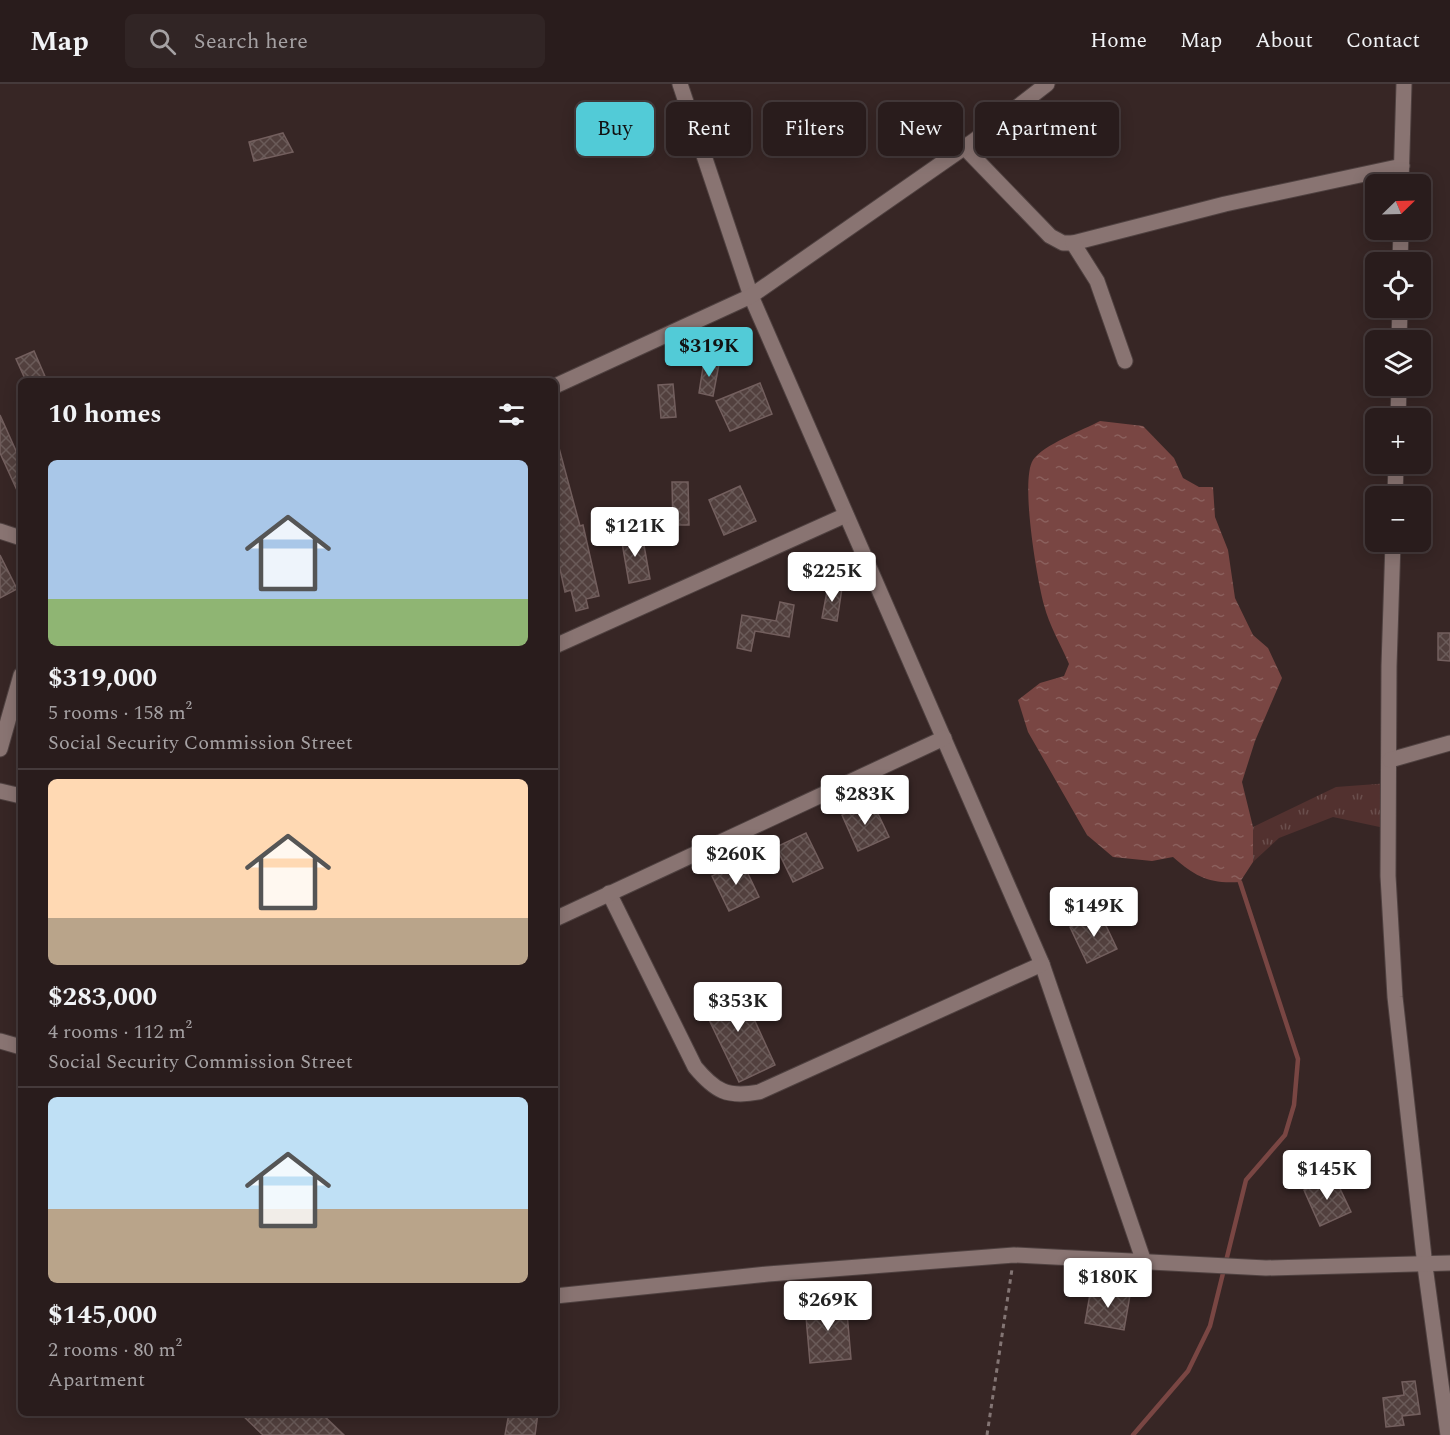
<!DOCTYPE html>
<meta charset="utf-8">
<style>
:root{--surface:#291c1c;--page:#312525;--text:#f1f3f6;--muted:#a5a1a3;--line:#453a3b;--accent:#52cbd7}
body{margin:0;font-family:Spectral,serif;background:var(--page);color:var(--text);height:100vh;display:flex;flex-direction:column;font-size:22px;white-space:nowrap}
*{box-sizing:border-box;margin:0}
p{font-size:20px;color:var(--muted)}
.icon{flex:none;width:33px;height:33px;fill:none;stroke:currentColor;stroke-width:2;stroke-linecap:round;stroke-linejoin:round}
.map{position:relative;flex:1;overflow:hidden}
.sheet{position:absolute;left:18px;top:294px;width:540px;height:1038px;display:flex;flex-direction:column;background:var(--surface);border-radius:9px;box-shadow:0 3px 15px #0003,0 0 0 2px var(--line)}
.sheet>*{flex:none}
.top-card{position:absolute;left:576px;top:18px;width:570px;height:54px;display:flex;gap:12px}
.needle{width:39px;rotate:67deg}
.buttons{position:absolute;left:1365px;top:90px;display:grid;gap:12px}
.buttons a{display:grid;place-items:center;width:66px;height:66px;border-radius:9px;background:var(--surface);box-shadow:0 3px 15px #0003,0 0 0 2px var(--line);font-size:30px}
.price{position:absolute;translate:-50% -51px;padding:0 14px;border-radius:6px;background:#fff;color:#222;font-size:20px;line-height:39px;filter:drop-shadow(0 2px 3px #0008)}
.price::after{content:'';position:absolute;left:50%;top:36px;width:18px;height:14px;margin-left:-9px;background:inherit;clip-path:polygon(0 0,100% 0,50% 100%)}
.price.current{background:var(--accent);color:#111}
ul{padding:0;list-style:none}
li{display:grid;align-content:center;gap:12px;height:318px;padding:0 30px}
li+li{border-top:2px solid var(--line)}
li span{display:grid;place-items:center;height:186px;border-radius:9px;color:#555}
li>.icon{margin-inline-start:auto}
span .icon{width:108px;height:108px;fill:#fffc;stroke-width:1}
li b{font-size:26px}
h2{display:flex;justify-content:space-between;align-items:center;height:72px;padding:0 30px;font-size:26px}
.tag{padding:0 21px;border-radius:9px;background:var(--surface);box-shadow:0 3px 15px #0003,0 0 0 2px var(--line);font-size:21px;line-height:54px}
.tag.current{background:var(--accent);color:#111}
header{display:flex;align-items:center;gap:36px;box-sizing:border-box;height:84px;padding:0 30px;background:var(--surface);border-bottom:2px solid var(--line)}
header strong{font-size:28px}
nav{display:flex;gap:33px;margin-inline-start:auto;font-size:21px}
.search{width:420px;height:54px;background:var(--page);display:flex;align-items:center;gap:15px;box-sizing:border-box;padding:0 21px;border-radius:9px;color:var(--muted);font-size:22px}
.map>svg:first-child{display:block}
.grass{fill:url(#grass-tufts)}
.water{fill:url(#water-ripples)}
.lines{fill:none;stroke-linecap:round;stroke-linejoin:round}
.stream{stroke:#794643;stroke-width:4.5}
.building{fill:url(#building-cross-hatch);stroke:#735f5e;stroke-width:1.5}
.minor-casing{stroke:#4f4140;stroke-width:17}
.path{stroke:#837574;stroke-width:3;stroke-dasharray:4.5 4.5;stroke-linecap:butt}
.minor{stroke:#897472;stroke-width:15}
</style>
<header>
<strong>Map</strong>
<div class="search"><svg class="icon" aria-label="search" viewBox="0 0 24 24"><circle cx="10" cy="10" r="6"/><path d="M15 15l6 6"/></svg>Search here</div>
<nav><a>Home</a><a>Map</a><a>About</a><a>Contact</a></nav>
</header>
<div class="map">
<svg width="1450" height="1351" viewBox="0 0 1450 1351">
<defs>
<pattern id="grass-tufts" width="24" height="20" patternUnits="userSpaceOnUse" patternTransform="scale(1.5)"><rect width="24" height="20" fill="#52312f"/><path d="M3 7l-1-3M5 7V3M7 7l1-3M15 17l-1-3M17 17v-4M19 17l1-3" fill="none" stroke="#6a4e4c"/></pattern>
<pattern id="water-ripples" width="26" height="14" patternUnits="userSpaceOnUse" patternTransform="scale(1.5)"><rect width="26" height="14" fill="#794643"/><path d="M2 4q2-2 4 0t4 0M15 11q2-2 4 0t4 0" fill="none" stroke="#8b605d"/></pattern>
<pattern id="building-cross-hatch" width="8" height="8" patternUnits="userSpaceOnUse" patternTransform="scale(1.5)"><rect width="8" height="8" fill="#52403e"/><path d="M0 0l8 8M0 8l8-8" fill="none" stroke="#6a5b59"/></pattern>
</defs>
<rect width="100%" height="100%" fill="#372625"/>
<polygon class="grass" points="1390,699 1389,745 1333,733 1279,754 1253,778 1253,743 1336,703"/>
<path class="water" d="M1100,337l43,5 31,32 9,20 16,9h14l2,30 13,33 7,48 18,37 15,13 14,30 -27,63 -13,41 11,45v35l-13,20c-31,2 -44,-5 -67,-25l-21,4 -39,-4 -26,-22 -59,-103 -10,-32 22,-17 24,-7 5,-12c-8,-19 -20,-39 -25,-59 -7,-25 -24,-125 -11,-145 10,-15 50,-30 67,-39z"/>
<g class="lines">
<polyline class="stream" points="1133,1351 1188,1287 1210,1242 1246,1096 1285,1051 1294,1021 1298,975 1240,798"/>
</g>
<g class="building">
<polygon points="283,49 293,68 254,77 249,58"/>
<polygon points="34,267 47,297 26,297 16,275"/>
<polygon points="704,277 719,280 713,312 699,309"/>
<polygon points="760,299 772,330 730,347 716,317"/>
<polygon points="673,300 676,333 661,334 658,301"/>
<polygon points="0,331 17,369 21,368 21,415 0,369"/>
<polygon points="559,364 580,442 583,441 599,512 586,515 588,524 576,527 571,506 565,508 555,462 555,447 559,446 555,430 555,365"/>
<polygon points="672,398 688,398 689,441 673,441"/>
<polygon points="740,402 756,437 724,451 709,416"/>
<polygon points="642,450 650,495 629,499 621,453"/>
<polygon points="0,471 17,505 0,514"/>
<polygon points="828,502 842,504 837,537 822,534"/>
<polygon points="780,518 794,521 789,553 755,547 751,567 737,564 742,531 776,537"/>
<polygon points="1438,549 1450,549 1450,577 1438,576"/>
<polygon points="872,717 889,753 858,767 842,731"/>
<polygon points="806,749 823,784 793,798 776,763"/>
<polygon points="742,777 759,813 729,827 712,792"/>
<polygon points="1100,829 1117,865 1087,879 1070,843"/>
<polygon points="738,900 775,981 739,998 700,917"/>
<polygon points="1334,1092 1351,1128 1320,1142 1304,1106"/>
<polygon points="1091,1204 1130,1211 1124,1246 1085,1239"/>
<polygon points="846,1217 851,1275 810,1279 805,1221"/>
<polygon points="1415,1297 1420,1330 1402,1332 1404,1341 1386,1343 1383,1314 1404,1311 1402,1298"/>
<polygon points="240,1329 321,1329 344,1351 263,1351"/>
<polygon points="509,1329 538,1329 535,1351 505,1351"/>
</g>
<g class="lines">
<defs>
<g id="minor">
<polyline points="680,0 751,212 1042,880 1144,1178"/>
<polyline points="964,63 1050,152 1063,159 1073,159 1225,120 1402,82"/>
<polyline points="1401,100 1404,0"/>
<polyline points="1073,159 1097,197 1125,277"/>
<polyline points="1400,178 1401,146"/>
<polyline points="1399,256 1400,224"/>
<polyline points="555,302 751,212 975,56 1047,0"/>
<polyline points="1398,334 1399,302"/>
<polyline points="1395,412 1396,380"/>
<polyline points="0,447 21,454"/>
<polyline points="1393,458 1389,582 1388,792 1395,913 1425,1182 1448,1351"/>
<polyline points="555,562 846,431"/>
<polyline points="0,665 21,591"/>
<polyline points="1390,676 1450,659"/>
<polyline points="0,707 21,712"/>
<path d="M609,809l86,174c20,24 32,31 64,25l283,-128"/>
<polyline points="555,835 944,654"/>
<polyline points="0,957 21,963"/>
<polyline points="555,1212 768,1190 1014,1171 1266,1184 1450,1179"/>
</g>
</defs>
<use href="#minor" class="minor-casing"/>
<polyline class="path" points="987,1351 1012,1185"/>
<use href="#minor" class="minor"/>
</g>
</svg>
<div class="buttons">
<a><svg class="needle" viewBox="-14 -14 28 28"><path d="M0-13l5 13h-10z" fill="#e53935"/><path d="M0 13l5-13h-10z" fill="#a5a1a3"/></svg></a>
<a><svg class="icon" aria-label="locate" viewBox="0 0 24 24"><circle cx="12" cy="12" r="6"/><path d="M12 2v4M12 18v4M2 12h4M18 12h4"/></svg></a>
<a><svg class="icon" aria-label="layers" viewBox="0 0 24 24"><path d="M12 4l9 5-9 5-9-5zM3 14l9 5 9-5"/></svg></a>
<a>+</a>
<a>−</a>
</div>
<b class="price current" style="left:709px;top:294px">$319K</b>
<b class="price" style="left:635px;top:474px">$121K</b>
<b class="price" style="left:832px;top:519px">$225K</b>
<b class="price" style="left:865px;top:742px">$283K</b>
<b class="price" style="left:736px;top:802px">$260K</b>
<b class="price" style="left:1094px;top:854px">$149K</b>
<b class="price" style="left:738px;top:949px">$353K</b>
<b class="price" style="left:1327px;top:1117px">$145K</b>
<b class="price" style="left:1108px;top:1225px">$180K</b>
<b class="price" style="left:828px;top:1248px">$269K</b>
<div class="top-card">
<a class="tag current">Buy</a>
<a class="tag">Rent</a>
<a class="tag">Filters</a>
<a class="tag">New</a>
<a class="tag">Apartment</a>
</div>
<section class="sheet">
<h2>10 homes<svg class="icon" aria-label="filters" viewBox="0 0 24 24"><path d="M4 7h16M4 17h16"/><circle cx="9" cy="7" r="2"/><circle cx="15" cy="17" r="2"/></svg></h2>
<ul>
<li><span style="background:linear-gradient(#a9c7e8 75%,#8fb573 0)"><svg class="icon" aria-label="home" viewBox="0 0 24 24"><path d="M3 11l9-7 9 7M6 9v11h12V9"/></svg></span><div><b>$319,000</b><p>5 rooms · 158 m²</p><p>Social Security Commission Street</p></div></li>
<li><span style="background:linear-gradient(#ffd9b3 75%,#b9a48a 0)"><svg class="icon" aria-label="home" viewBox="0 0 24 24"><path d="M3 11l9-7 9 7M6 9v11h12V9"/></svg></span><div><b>$283,000</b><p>4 rooms · 112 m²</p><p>Social Security Commission Street</p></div></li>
<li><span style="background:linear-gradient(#bfe0f5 60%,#b9a48a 0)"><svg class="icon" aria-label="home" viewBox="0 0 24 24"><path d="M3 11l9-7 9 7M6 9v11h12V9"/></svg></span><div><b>$145,000</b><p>2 rooms · 80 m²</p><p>Apartment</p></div></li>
</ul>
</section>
</div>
